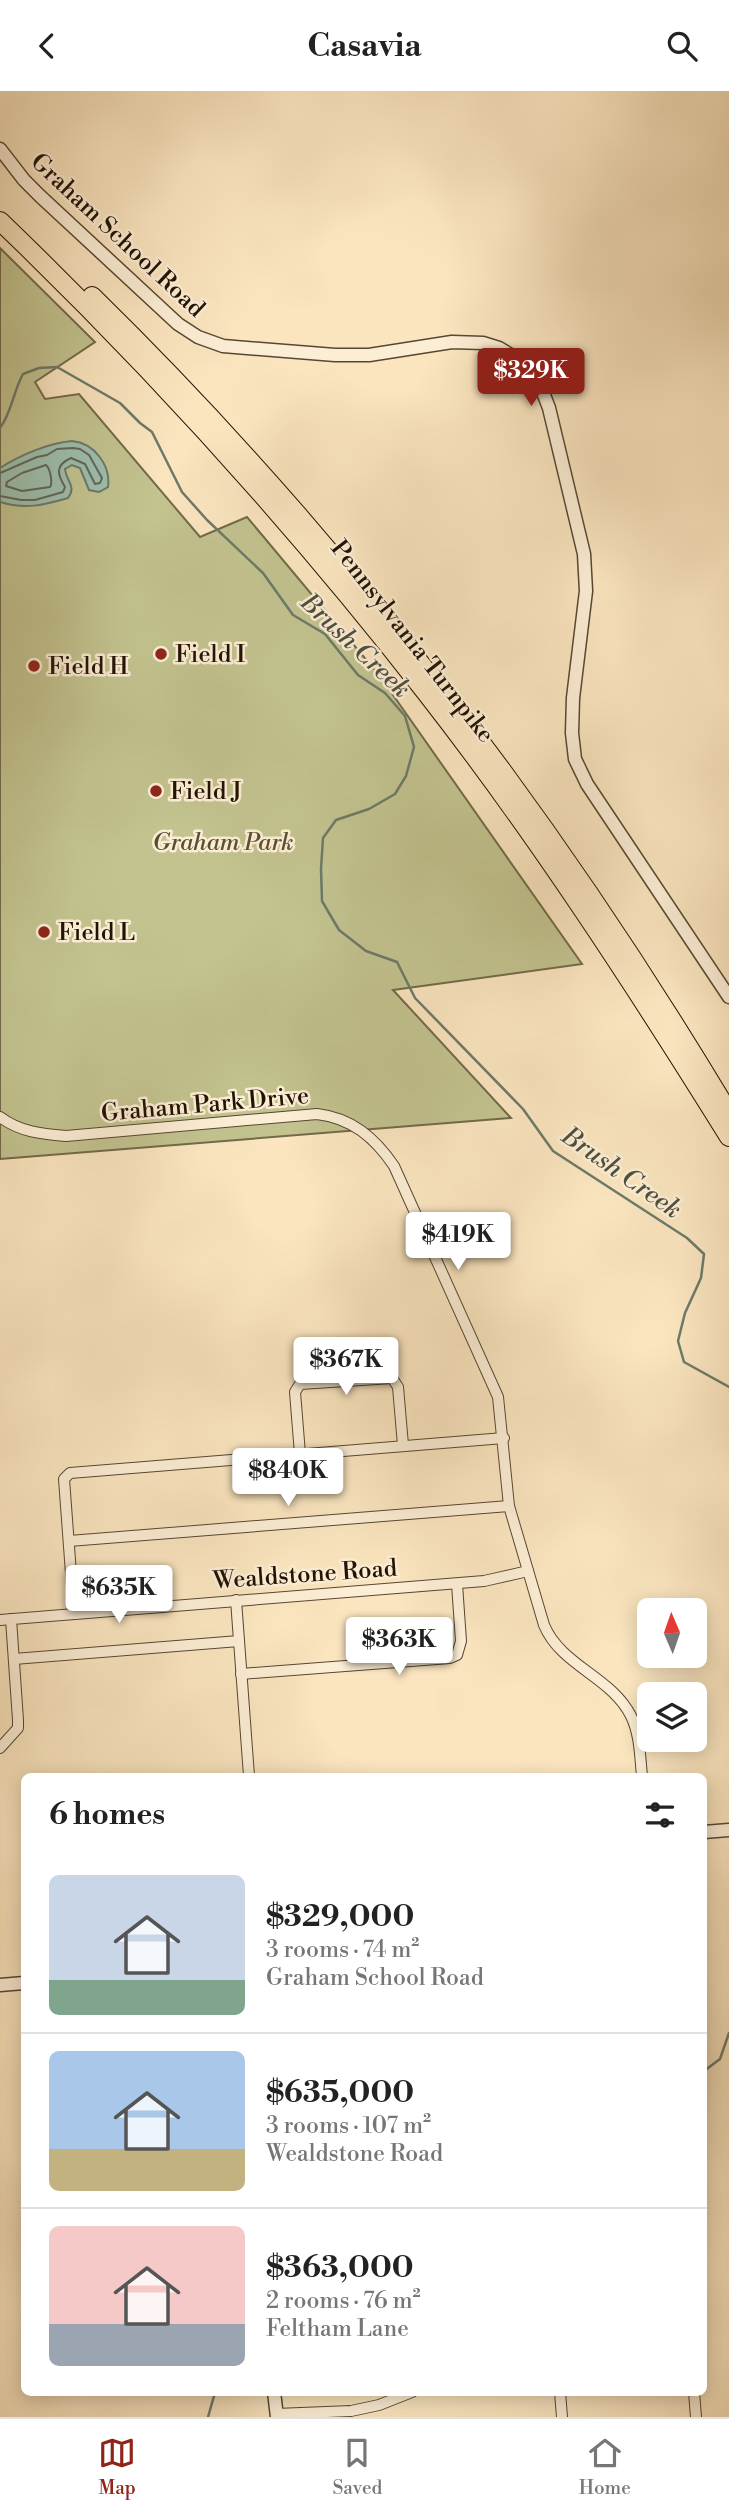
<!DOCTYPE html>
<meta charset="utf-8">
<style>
:root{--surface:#fff;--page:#f6f6f6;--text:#222;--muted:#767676;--line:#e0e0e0;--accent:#8f2418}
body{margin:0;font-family:"Libre Bodoni",serif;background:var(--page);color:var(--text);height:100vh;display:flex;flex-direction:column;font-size:26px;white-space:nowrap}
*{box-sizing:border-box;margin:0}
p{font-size:23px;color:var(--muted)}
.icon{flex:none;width:38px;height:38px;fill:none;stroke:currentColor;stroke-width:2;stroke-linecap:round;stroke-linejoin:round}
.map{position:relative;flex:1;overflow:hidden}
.drawer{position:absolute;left:21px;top:1682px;width:686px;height:623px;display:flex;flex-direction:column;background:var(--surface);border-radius:10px;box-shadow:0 4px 18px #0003}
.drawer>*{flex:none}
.needle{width:46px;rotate:358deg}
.controls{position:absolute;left:637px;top:1507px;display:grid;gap:14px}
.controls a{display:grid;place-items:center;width:70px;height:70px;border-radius:10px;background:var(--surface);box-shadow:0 4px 18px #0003;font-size:35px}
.price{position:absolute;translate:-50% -60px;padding:0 16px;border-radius:7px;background:#fff;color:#222;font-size:23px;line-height:46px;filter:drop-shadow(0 2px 4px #0008)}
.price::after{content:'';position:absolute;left:50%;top:42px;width:21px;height:16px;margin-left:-10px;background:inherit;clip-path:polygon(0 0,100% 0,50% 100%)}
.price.active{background:var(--accent);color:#fff}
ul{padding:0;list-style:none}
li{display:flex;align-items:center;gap:21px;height:175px;padding:0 28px}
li+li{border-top:2px solid var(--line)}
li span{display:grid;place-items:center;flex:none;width:196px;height:140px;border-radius:10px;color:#555}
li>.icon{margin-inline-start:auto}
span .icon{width:84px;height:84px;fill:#fffc;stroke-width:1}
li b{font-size:30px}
h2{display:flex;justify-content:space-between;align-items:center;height:84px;padding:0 28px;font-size:30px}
header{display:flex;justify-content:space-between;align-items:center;height:91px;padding:0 28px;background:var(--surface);font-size:32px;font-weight:800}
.tab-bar{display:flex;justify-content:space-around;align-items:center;height:98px;border-top:2px solid var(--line);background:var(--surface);font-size:19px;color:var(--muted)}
.tab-bar a{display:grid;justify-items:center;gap:4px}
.tab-bar .active{color:var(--accent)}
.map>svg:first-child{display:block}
.green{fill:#c2c38f;stroke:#726a49;stroke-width:2}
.water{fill:#9ebfaf;stroke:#6c7a6a;stroke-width:2}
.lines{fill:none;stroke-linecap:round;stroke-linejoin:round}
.shore{stroke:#606859;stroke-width:2}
.stream{stroke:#6c7a6a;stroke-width:2.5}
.minor-casing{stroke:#574732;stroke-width:12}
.tertiary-casing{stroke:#574732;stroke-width:15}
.motorway-casing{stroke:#211203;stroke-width:20}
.minor{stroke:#fceed5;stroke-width:10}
.tertiary{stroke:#fceed5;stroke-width:12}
.motorway{stroke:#fae5bf;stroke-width:18}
.poi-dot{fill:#8f2418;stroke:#fceed5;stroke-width:2.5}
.labels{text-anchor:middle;stroke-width:5;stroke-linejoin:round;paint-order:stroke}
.street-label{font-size:24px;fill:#211203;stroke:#fceed5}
.poi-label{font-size:24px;fill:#211203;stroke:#fceed5;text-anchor:start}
.park-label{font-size:24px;font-style:italic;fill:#595034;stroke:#fceed5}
.water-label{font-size:26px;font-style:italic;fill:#4d4f3f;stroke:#fceed5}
</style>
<header><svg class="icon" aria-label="back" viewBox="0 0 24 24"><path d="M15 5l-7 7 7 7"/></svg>Casavia<svg class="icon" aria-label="search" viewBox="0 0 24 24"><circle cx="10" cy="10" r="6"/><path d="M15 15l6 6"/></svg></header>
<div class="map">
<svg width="729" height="2326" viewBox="0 0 729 2326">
<rect width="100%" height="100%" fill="#fae5bf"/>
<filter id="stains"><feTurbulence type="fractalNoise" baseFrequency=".00286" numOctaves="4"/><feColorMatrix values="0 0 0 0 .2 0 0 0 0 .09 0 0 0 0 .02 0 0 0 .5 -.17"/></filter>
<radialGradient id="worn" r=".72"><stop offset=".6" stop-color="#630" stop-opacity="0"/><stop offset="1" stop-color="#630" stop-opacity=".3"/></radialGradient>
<polygon class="green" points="0,157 95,251 35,291 45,308 79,303 200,446 247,426 379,584 582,873 393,899 511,1027 0,1068"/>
<path class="water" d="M72,350c22,2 39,24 36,46l-9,5 -10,-2 -9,-22 -8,-3 -7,4c1,12 12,17 3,29 -24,7 -43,12 -68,4v-34c20,-13 49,-25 72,-27z"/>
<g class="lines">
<g class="shore">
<path d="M46,374c4,3 7,18 4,22l-28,4 -16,-5 1,-4 15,-9z"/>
<path d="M0,382l37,-16 10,-2 10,-6 16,-1 7,1 9,6 13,23 -2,5 -5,1 -10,-20 -14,-6c-16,7 -14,16 -6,29l-2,5 -28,8h-14l-21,-4"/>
</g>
<g class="stream">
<path d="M0,337c12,-16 13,-36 23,-54l16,-6 18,-1 63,36 20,20 12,9 30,60 25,28 56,53 30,42 32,19 33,41 27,18 20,23 9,31 -8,29 -11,18 -26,15 -33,11 -13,18 -2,31 1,32 17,29 27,21 31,11 18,36 108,111 30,42 134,87 17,16 -3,24 -16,35 -7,28 6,21 45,25"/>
<polyline points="704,1980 720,1968 729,1942"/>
<polyline points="208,2326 214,2305 217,2301"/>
</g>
<defs>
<g id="minor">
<path d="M0,1026c20,15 42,17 66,19l251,-22c35,4 58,24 77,52l104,231 11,109 35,119c17,41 68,52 87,91 9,18 9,41 11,60"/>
<polyline points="300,1363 295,1301 300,1293 392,1287 398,1296 403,1354"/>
<polyline points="69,1450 509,1415"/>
<polyline points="236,1509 249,1685"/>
<polyline points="74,1523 64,1388 70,1382 504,1347"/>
<polyline points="0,1529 484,1490 528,1480"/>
<polyline points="14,1568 239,1550"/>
<polyline points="241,1583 450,1567 457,1564 461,1550 457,1493"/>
<polyline points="0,1657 18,1637 18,1629 11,1528"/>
<polyline points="560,2301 562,2326"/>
<polyline points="694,2301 696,2326"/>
<polyline points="276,2323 351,2320 379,2314 412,2301"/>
</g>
<g id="tertiary">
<polyline points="0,58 24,89 40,105 178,233 198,246 223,255 335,264 369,264 452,251 483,252 499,257 519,269 539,291 549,317 584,463 586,500 573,607 572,642 575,668 587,693 729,906"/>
<polyline points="704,1741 729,1739"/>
<polyline points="0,1894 24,1892"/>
<polyline points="274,2301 277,2326"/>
</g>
<g id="motorway">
<path d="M0,130c153,147 296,305 427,473 110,141 208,292 302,443"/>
<path d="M92,205c247,242 460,521 637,817"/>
</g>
</defs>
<use href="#minor" class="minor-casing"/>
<use href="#tertiary" class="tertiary-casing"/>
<use href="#motorway" class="motorway-casing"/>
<use href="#minor" class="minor"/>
<use href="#tertiary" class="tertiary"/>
<use href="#motorway" class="motorway"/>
</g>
<g class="poi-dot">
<circle cx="161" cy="563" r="7"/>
<circle cx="34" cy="575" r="7"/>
<circle cx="156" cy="700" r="7"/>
<circle cx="44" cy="841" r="7"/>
</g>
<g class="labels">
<g class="street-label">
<text transform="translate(118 144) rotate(43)" y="8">Graham School Road</text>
<text transform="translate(413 550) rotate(52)" y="8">Pennsylvania Turnpike</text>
<text transform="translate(205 1013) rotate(-5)" y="8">Graham Park Drive</text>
<text transform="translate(305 1483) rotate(-4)" y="8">Wealdstone Road</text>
</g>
<g class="poi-label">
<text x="175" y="571">Field I</text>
<text x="48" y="583">Field H</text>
<text x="170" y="708">Field J</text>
<text x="58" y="849">Field L</text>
</g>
<g class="park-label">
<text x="223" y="759">Graham Park</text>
</g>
<g class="water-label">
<text transform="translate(356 554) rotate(43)" y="9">Brush Creek</text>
<text transform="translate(622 1081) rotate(35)" y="9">Brush Creek</text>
</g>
</g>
<rect width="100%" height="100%" filter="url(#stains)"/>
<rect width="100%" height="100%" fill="url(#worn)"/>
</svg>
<div class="controls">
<a><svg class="needle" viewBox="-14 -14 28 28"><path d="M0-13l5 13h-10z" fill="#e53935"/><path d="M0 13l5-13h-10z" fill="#767676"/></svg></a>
<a><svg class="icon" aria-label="layers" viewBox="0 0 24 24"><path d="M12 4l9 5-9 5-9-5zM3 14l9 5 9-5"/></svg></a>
</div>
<b class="price active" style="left:531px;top:317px">$329K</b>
<b class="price" style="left:458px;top:1181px">$419K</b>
<b class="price" style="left:346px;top:1306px">$367K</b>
<b class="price" style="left:288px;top:1417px">$840K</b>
<b class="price" style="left:119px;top:1534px">$635K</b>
<b class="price" style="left:399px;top:1586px">$363K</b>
<section class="drawer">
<h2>6 homes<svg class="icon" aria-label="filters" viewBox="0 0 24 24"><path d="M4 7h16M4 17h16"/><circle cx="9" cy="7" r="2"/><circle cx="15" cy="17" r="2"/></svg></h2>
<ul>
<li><span style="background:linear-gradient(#c9d6e8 75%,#7fa58c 0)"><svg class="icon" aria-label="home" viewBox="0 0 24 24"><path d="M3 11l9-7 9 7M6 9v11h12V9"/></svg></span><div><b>$329,000</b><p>3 rooms · 74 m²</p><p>Graham School Road</p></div></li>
<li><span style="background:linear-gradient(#a9c7e8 70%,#c2b280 0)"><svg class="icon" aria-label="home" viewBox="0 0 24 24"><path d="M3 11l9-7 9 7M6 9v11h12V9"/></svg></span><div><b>$635,000</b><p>3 rooms · 107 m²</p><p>Wealdstone Road</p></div></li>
<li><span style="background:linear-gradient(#f6c9c9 70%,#9aa5b1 0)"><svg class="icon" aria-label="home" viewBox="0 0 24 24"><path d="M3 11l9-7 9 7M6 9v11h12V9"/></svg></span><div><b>$363,000</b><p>2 rooms · 76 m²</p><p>Feltham Lane</p></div></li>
</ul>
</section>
</div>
<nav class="tab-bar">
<a class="active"><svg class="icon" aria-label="map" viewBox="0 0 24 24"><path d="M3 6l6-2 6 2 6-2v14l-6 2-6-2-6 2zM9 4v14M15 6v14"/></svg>Map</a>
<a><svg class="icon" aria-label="saved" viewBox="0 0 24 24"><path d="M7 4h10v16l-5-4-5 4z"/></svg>Saved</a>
<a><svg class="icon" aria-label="home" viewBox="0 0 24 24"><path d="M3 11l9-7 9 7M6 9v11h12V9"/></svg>Home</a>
</nav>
